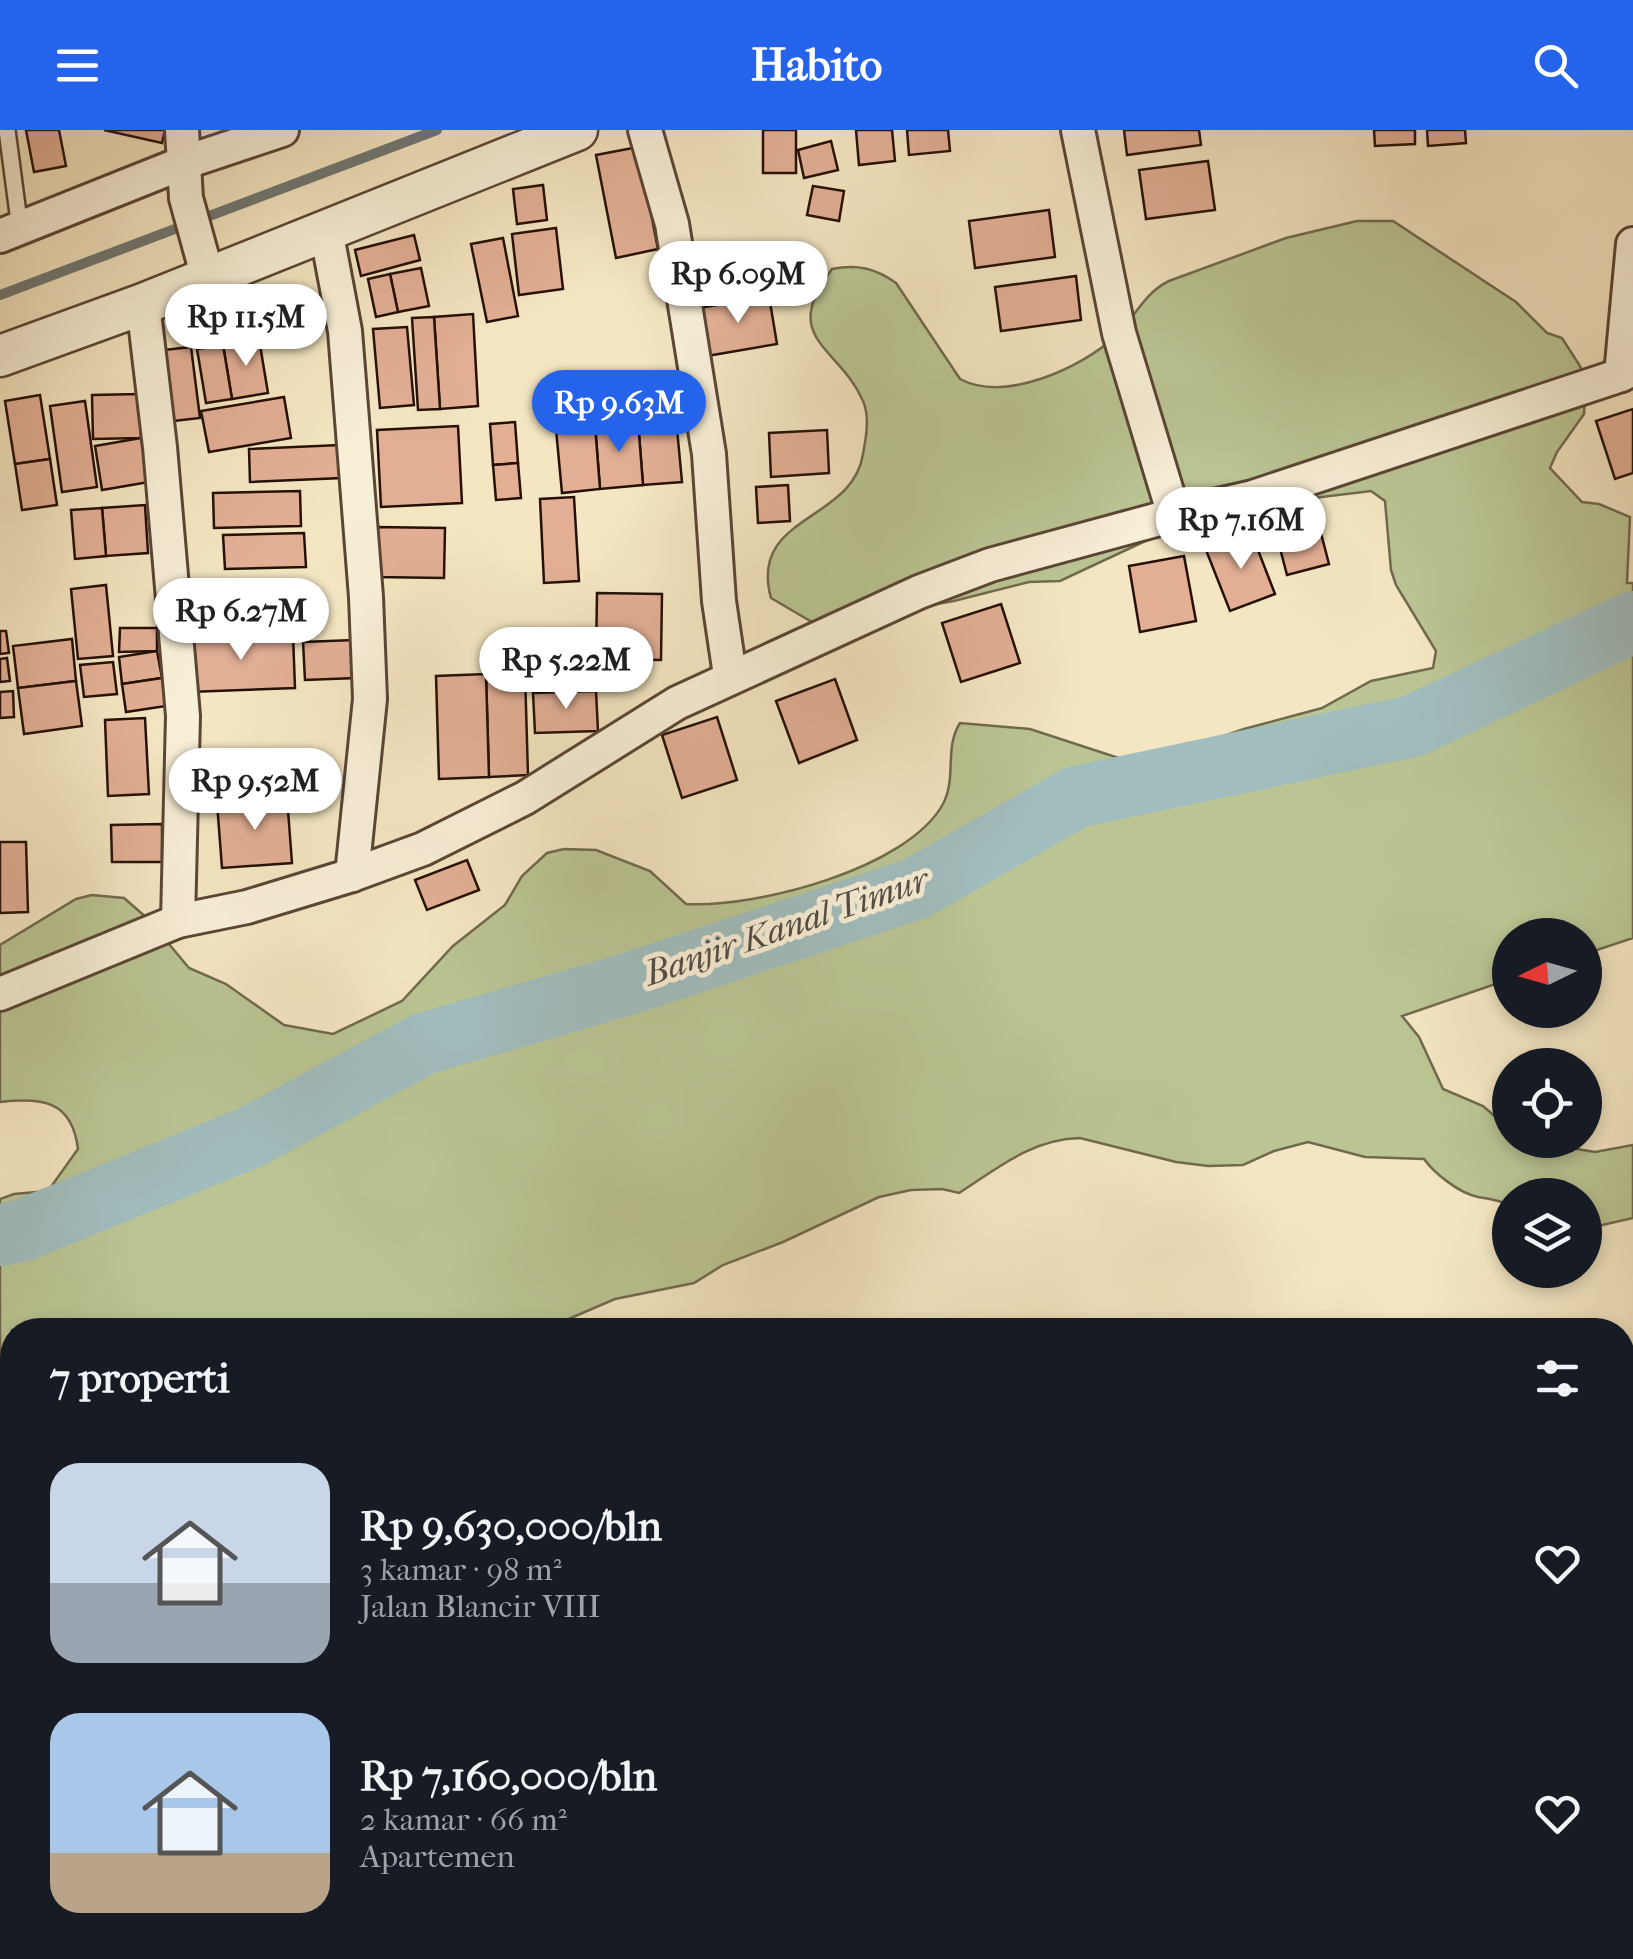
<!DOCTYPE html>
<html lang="id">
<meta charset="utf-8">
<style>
:root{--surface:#171b24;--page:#242831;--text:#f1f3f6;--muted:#9ea1a6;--accent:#2563eb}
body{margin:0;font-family:"IM FELL French Canon",serif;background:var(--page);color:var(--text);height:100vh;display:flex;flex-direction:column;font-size:38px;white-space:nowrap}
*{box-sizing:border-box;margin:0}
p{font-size:32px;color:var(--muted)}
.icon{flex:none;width:55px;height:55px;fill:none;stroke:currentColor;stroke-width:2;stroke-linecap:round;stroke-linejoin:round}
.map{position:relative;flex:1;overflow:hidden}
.drawer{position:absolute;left:0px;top:1188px;width:1635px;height:642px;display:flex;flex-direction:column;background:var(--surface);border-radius:40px 40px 0 0;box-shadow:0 5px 15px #0003}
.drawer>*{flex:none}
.needle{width:65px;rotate:265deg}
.tools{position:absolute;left:1492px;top:788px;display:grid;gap:20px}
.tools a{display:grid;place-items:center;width:110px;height:110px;border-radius:50%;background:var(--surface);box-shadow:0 5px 15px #0003;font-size:50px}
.price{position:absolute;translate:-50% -85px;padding:0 22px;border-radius:35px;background:#fff;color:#222;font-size:32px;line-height:65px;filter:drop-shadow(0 2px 5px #0008)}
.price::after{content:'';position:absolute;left:50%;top:60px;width:30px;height:22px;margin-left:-15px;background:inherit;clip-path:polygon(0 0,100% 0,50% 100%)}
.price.active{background:var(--accent);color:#fff}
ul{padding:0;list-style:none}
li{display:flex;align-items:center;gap:30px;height:250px;padding:0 50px}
li span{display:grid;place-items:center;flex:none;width:280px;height:200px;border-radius:30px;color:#555}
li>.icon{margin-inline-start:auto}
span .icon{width:120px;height:120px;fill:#fffc;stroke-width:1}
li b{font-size:42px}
h2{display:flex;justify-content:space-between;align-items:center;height:120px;padding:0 50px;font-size:42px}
header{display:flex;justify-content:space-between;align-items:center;height:130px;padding:0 50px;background:var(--accent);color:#fff;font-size:45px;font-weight:800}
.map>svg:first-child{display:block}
.green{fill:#bbc594;stroke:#706a4d;stroke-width:2.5}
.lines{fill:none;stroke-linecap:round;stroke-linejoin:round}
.stream{stroke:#707874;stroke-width:10}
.river{stroke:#a1bdbe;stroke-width:62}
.building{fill:#e2af95;stroke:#261006;stroke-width:2.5}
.service-casing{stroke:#5a4635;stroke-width:20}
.minor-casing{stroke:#5a4635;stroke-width:38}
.tertiary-casing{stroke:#5a4635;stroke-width:45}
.service{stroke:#f8efd7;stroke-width:15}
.minor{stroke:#f8efd7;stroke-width:32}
.tertiary{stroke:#f8efd7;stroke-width:40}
.labels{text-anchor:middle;stroke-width:10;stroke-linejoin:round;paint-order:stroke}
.water-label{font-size:35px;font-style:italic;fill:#514d46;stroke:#f8efd7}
</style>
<header><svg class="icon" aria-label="menu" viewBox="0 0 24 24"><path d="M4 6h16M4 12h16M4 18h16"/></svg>Habito<svg class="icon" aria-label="search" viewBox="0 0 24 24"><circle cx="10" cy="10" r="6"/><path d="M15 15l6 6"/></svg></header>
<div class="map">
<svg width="1633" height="1829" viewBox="0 0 1633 1829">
<rect width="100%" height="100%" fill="#f4e6c2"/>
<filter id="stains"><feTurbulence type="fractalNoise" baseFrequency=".002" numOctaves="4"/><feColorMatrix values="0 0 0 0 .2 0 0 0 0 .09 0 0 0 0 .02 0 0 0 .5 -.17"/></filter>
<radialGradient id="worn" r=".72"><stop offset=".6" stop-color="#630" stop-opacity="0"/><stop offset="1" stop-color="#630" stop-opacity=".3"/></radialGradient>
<g class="green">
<path d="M1357,91h36l123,81 31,31 15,5 18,28 6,16 -2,32 -27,38 -7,16 32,34 17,2 31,13 -3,66h6v355l-48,16v-19h-75v44l-108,37 17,21 24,52 40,17 27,23v11h54l13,9 18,3 38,-7v73l-48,11v-34h-75v10c-12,-5 -20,-6 -32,-8 -19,-4 -43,-23 -54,-38l-59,-2 -57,-15 -34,9 -31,14 -35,1 -32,-4 -96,-24c-48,1 -82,30 -121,55l-17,-4 -31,1 -32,7 -96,45 -60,23 -29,18 -79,16 -72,31h-531v53l-12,4v-188l14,-5 34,-3 30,-42c-6,-48 -35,-52 -78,-47v-157l76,-46 16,-4 32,3 24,21 41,49 37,16 58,41 49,9 69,-33 51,-55 52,-41 17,-29 25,-23 17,-4 32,1 54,21 36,33c70,4 221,-35 257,-100 14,-27 1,-56 17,-81l70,6 110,36 104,-36 78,-21 49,-27 62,-13 3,-17 -40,-66 -5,-15 -6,-69 -14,-10 -124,15 -76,23 -111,52 -31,1 -75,19 -137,24 -46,-27c-23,-83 82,-76 92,-144 3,-16 7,-37 0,-53 -23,-54 -85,-62 -31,-132 25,-5 43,-1 64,14l64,96c45,24 121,-11 156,-43 19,-19 28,-43 53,-55l117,-43z"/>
<polygon points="1633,1284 1633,1359 1623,1362 1623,1286"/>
<polygon points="1623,1547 1633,1550 1633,1829 1331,1829 1330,1818 1622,1818"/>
<polygon points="12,1573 12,1818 61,1818 57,1829 0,1829 0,1574"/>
<polygon points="751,1818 877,1818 877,1829 750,1829"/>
</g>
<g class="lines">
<polyline class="stream" points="0,165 437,0"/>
<polyline class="river" points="0,1105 21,1101 251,1007 423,914 631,853 915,759 1076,667 1413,596 1633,492"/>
</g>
<g class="building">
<polygon points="26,0 59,0 66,36 34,42"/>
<polygon points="104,0 165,0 162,13"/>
<rect x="763" y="0" width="33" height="43"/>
<polygon points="856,0 892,0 895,31 859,35"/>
<polygon points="907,0 948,0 950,21 909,25"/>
<polygon points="1124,0 1199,0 1201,15 1127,25"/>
<polygon points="1374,0 1415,0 1415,14 1375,16"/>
<polygon points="1427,0 1465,0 1466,13 1428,16"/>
<polygon points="831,11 838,40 804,48 798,20"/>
<polygon points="638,17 658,119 616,128 596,25"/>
<polygon points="1208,31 1215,80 1146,89 1139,40"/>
<polygon points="543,55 547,90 517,94 513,59"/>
<polygon points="813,56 844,61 839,91 807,85"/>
<polygon points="1049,80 1055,127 975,138 969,91"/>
<polygon points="556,98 563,159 519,165 512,104"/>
<polygon points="414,105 420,130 361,146 355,120"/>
<polygon points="503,108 518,186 487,192 471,114"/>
<polygon points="421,138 429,176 398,182 390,144"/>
<polygon points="390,144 398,182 376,187 368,149"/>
<polygon points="1076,146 1081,190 1001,201 995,157"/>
<polygon points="769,166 777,214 707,226 699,178"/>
<polygon points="473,184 478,276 440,279 434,187"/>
<polygon points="434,187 440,279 418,280 412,188"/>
<polygon points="407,197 414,275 380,278 373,199"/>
<polygon points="259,209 268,263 232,269 223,215"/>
<polygon points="223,215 232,269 206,273 197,219"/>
<polygon points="191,217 200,288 164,292 155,221"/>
<polygon points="140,264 141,308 93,309 92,265"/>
<polygon points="40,265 50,329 15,334 5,271"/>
<polygon points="284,267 291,308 209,322 201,281"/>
<polygon points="85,271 97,357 62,362 50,276"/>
<polygon points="1633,279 1633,343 1615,349 1596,291"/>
<polygon points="676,288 682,352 643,355 638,291"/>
<polygon points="638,291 643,355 600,359 595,295"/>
<polygon points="515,292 518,333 493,335 490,294"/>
<polygon points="595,295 600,359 562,363 556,299"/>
<polygon points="458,296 462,373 381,377 377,300"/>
<polygon points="827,300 829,343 771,347 769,303"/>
<polygon points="141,308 149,352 102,360 95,316"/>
<polygon points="340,315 342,348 250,352 249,319"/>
<polygon points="50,329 57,375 22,380 15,334"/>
<polygon points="518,333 521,368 496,370 493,335"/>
<polygon points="788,355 790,391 758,393 756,357"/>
<polygon points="300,361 301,396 214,398 213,363"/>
<polygon points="574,367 579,451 544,453 540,369"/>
<polygon points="145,375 148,423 106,426 102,378"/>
<polygon points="102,378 106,426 75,429 71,380"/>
<polygon points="1317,388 1329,434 1287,445 1275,399"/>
<polygon points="376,397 445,398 444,448 376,447"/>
<polygon points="1251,402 1275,464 1230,481 1206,420"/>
<polygon points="304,403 306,437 225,439 223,405"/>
<polygon points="1184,426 1196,491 1140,502 1129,436"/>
<polygon points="106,455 113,526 78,529 71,459"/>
<polygon points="597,463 662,464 661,530 596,529"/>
<polygon points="1001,474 1020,533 961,552 942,493"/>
<polygon points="120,498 157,498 157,521 119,522"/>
<polygon points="0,501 6,501 9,523 0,524"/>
<polygon points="293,505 295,558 189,562 187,509"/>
<polygon points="72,509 76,551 18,558 13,516"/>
<polygon points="354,510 356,548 305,550 303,512"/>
<polygon points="157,521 162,548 122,554 119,527"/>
<polygon points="7,528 10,551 0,552 0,529"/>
<polygon points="113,532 117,564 84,567 80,535"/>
<polygon points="525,543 528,645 489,647 486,544"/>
<polygon points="486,544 489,647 439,649 436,546"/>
<polygon points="162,548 166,576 126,582 122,554"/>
<polygon points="835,549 857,610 799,633 776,571"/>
<polygon points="76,551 82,596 24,604 18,558"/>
<polygon points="13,561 14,587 0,588 0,562"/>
<polygon points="596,561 598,601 535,603 533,563"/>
<polygon points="717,587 737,650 682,668 662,605"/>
<polygon points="145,588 149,664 108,666 105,590"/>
<polygon points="287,667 292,733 222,738 217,673"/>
<polygon points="162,694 162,732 112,732 111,695"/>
<polygon points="0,712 26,712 28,782 0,783"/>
<polygon points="467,730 479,760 427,780 415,750"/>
<polygon points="12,1271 12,1314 0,1275"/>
<polygon points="8,1596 12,1597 12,1654 0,1653 0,1598"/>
<polygon points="7,1757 12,1759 12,1795 5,1797 0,1796 0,1759"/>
</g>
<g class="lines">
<defs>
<polyline id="service" points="7,0 20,99"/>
<g id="minor">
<polyline points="182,0 186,68 208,148"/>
<polyline points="645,0 672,94 709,324 719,471 730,545"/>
<polyline points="1078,0 1119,203 1174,385"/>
<polyline points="326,100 345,201 366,467 370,569 352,745"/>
<polyline points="0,106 183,33 282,0"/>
<polyline points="1633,114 1621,245 1633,239"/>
<polyline points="143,174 160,317 183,586 178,791"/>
<polyline points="0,864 178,791 247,777 352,745 423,719 525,668 677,573 919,462 990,435 1174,385 1253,367 1621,245"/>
</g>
<polyline id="tertiary" points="0,226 143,174 577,0"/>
</defs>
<use href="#service" class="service-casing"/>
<use href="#minor" class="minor-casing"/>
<use href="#tertiary" class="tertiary-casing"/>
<use href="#service" class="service"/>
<use href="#minor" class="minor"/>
<use href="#tertiary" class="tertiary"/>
</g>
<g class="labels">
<g class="water-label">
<text transform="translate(786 796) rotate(-19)" y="12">Banjir Kanal Timur</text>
</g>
</g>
<rect width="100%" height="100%" filter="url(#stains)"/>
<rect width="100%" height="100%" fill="url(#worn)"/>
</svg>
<div class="tools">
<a><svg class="needle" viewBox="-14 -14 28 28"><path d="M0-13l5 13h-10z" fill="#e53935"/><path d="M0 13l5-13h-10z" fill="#9ea1a6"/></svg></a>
<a><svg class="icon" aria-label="locate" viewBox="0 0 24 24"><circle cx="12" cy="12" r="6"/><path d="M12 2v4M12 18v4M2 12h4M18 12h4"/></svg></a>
<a><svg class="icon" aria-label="layers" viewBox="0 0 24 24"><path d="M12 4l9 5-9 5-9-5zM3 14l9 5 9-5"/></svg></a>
</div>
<b class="price" style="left:738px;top:196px">Rp 6.09M</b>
<b class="price" style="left:246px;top:239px">Rp 11.5M</b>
<b class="price active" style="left:619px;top:325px">Rp 9.63M</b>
<b class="price" style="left:1241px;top:442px">Rp 7.16M</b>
<b class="price" style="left:241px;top:533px">Rp 6.27M</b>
<b class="price" style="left:566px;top:582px">Rp 5.22M</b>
<b class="price" style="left:255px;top:703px">Rp 9.52M</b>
<section class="drawer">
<h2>7 properti<svg class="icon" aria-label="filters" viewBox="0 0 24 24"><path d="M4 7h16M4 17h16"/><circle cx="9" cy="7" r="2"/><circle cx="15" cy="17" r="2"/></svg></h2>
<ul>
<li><span style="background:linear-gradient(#c9d6e8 60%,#9aa5b1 0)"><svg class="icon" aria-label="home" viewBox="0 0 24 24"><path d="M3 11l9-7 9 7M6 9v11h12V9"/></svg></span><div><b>Rp 9,630,000/bln</b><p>3 kamar · 98 m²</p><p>Jalan Blancir VIII</p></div><svg class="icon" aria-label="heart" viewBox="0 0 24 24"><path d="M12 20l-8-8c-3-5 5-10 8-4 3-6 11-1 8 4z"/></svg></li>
<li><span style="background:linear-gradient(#a9c7e8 70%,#b9a48a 0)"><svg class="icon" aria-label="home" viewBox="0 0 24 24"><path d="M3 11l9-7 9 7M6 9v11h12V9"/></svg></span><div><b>Rp 7,160,000/bln</b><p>2 kamar · 66 m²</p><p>Apartemen</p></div><svg class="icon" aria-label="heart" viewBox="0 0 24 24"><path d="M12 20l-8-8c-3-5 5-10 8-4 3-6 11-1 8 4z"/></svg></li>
</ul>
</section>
</div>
